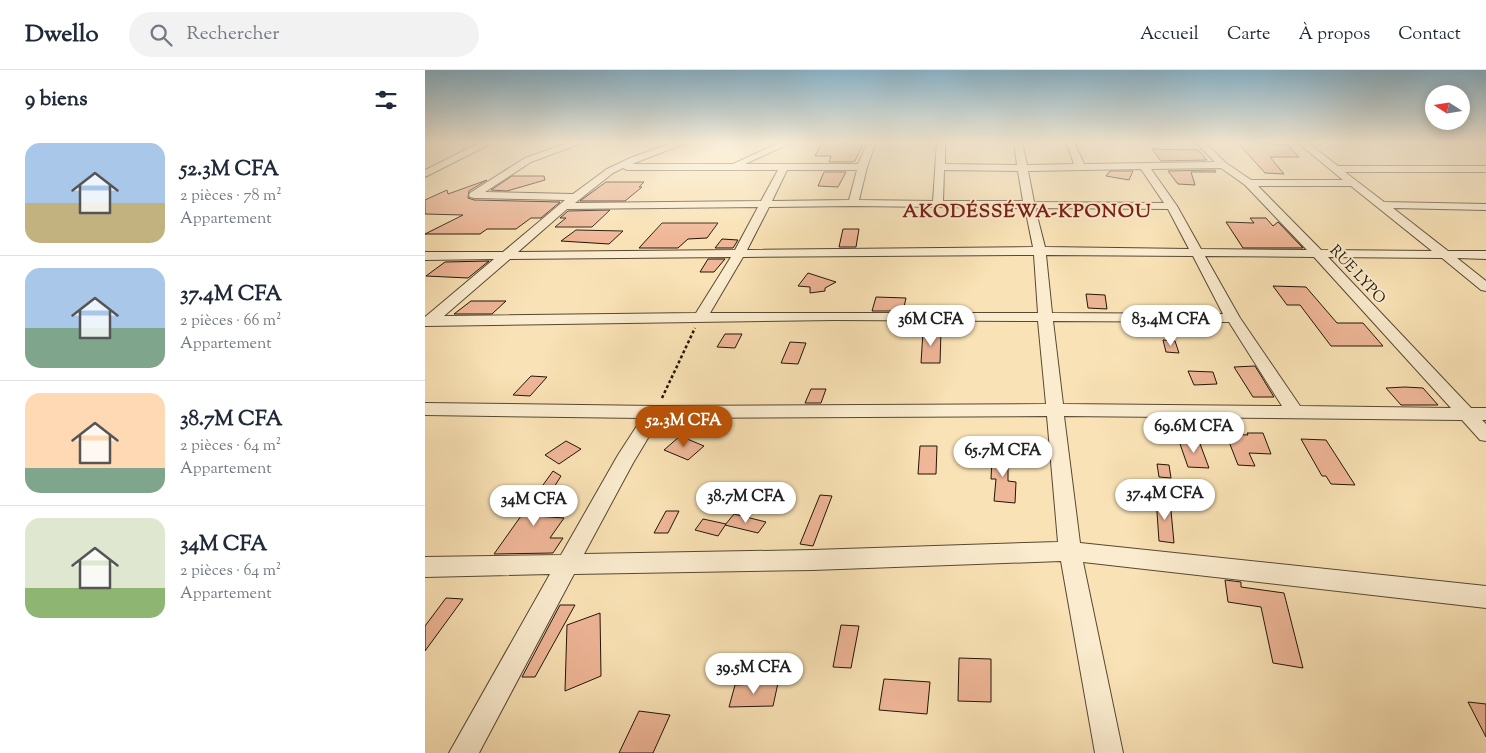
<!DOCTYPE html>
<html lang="fr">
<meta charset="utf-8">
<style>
:root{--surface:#fff;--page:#f2f2f3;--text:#1f2937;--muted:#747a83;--line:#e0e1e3;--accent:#b45309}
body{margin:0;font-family:"Sorts Mill Goudy",serif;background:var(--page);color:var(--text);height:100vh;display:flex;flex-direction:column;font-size:19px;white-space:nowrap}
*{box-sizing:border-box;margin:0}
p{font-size:16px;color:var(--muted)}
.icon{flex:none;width:28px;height:28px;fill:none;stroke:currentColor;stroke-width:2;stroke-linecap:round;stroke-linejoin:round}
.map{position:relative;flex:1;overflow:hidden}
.drawer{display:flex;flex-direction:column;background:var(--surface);width:425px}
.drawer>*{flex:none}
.needle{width:32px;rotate:282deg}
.fabs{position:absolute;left:1000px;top:15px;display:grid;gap:10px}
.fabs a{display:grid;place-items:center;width:45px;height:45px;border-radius:50%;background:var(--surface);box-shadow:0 2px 12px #0003;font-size:25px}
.price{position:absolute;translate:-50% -42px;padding:0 11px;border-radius:18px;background:#fff;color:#222;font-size:16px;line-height:32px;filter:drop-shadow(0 1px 2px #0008)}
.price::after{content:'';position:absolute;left:50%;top:30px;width:15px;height:11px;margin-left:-8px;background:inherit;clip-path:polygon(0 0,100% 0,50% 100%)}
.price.active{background:var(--accent);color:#fff}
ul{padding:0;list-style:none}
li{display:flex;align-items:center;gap:15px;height:125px;padding:0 25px}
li+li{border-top:1px solid var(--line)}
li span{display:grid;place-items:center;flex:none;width:140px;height:100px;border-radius:15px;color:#555}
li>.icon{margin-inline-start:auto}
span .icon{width:60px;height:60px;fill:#fffc;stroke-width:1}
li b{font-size:21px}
h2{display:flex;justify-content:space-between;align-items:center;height:60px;padding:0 25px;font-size:21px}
header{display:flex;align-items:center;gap:30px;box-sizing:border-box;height:70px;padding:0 25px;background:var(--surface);border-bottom:1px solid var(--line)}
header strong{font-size:24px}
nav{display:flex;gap:28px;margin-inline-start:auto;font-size:18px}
.search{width:350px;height:45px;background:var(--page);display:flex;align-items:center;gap:12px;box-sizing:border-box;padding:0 18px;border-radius:28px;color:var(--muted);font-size:19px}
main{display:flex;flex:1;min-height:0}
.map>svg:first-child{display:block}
.building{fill:#efb697;stroke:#211507}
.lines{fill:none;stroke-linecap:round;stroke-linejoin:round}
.minor-casing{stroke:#574832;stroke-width:2}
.path{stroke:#211507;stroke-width:2.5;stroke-dasharray:3 2.5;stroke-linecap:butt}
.minor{fill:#fbeccf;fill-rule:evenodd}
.labels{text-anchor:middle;stroke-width:4;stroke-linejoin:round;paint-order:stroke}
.far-street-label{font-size:15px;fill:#211507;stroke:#fbeccf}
.far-district-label{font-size:19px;font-weight:bold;letter-spacing:1px;fill:#7a1f14;stroke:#fbeccf}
</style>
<header>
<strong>Dwello</strong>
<div class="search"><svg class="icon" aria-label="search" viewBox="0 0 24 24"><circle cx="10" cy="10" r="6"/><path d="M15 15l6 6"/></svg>Rechercher</div>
<nav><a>Accueil</a><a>Carte</a><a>À propos</a><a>Contact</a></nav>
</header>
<main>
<section class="drawer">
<h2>9 biens<svg class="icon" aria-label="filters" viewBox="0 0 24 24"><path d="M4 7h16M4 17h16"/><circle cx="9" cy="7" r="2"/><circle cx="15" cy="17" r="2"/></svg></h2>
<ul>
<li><span style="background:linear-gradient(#a9c7e8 60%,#c2b280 0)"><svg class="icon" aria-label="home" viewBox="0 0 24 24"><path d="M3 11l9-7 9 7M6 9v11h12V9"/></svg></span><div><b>52.3M CFA</b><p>2 pièces · 78 m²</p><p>Appartement</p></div></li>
<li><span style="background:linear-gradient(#a9c7e8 60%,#7fa58c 0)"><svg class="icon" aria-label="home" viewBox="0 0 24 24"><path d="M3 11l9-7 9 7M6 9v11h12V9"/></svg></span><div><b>37.4M CFA</b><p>2 pièces · 66 m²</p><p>Appartement</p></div></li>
<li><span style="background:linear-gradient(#ffd9b3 75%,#7fa58c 0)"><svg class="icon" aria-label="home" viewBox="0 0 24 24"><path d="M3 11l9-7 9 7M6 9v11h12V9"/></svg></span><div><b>38.7M CFA</b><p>2 pièces · 64 m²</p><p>Appartement</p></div></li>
<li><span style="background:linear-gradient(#dfe7d0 70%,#8fb573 0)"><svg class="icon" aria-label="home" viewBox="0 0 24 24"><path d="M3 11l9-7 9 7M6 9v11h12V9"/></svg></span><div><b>34M CFA</b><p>2 pièces · 64 m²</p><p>Appartement</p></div></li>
</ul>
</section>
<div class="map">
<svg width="1061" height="683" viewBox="0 0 1061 683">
<rect width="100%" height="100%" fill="#f9e2b5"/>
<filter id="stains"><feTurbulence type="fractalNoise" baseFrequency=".004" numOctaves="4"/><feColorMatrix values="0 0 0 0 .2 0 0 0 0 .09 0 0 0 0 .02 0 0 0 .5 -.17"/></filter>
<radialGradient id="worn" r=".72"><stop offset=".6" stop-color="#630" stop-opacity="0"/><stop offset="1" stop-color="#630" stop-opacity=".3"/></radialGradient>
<g class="building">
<polygon points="397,72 439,72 430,91 426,92 404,92 406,86 390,86"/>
<polygon points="812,72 863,75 874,87 845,87 859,104 840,103"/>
<polygon points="727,79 773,80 782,90 736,91"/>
<polygon points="790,100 791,102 766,102 770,115 753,114 743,101"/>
<polygon points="685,101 708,101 704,110 681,106"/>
<polygon points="399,102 421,102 413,117 393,116"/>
<polygon points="87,106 119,106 120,110 82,121 66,120"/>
<polygon points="62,110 44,121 43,128 49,130 135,132 116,148 106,148 91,159 62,159 55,164 0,164 38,145 0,144 0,130 22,120 23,124"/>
<polygon points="181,112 219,112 214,117 217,117 200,131 155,131"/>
<polygon points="185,140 167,157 130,157 141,148 135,148 143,141"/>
<polygon points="825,148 841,148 848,156 853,152 878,178 818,178 801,152 829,153"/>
<polygon points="237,153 293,153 282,168 263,169 253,178 214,178"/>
<polygon points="418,159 434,159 431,177 414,177"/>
<polygon points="151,160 198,161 184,174 136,171"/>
<polygon points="297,169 313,170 308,178 290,178"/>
<polygon points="283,189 300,189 289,202 275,202"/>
<polygon points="64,191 43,208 1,206 20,192"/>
<polygon points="383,203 411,212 400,218 400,221 385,223 385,217 373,216"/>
<polygon points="848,216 881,217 912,253 938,253 958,276 906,276 875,235 862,235"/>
<polygon points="661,224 680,225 682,239 663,238"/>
<polygon points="451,227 481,228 478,241 447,241"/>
<polygon points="46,231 81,231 67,244 29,244"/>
<polygon points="498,261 516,261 515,293 496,293"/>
<polygon points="300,264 317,264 310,278 292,277"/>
<polygon points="738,270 750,271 754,283 741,282"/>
<polygon points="365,272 381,273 373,294 356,293"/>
<polygon points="830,296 849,327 828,327 809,297"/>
<polygon points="763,301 788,302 792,314 769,315"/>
<polygon points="106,306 122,307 105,326 88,325"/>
<polygon points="980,317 998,318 1013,335 976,335 961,318"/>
<polygon points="386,319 401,319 396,333 380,333"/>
<polygon points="822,363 838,363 846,384 824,383 830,396 813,395 801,364 823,365"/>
<polygon points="255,366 279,376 263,390 239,380"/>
<polygon points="876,369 901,370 930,415 906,414 901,406 897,406"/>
<polygon points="141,371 156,379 134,394 120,385"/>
<polygon points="754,371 774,371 784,398 763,397"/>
<polygon points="495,376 512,376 511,404 493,404"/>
<polygon points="574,377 583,377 583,411 591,412 590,433 569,431 571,409 566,409 567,387 573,387"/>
<polygon points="732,394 744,395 746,408 734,407"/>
<polygon points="128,401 136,406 111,446 139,448 125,468 138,468 128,483 69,484"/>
<polygon points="395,425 407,426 388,476 375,474"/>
<polygon points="731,428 745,430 749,473 734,471"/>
<polygon points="241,441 254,441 243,463 229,463"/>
<polygon points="309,444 341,452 333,463 300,455"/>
<polygon points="278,449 301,454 293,466 270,460"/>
<polygon points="800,510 816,512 816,517 859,523 878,598 848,593 836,537 803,532"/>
<polygon points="21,528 38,529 0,581 0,556"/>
<polygon points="135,535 150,535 110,607 97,607"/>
<polygon points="175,543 176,606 140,621 142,555"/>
<polygon points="416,555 434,556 426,598 408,597"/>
<polygon points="534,588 566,589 566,632 533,631"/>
<polygon points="459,609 505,612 502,644 454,640"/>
<polygon points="353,613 348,636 304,637 310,615"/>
<polygon points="1043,632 1061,634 1061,667"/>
<polygon points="214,641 245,645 228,683 194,683"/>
</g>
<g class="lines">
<defs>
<g id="minor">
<polygon points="0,72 5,72 0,76"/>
<polygon points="56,72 69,72 0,107 0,100"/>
<path d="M146,72h14l-54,20 -46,30 88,2 34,-25 23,-11 45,-16h14l-57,22h101l48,-22h12l-48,22h113l10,-22h8l-9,25 -8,33 74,1 4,-59h8v22l72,1 -3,-23h8l5,23 47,-1 -8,-22h8l10,22 131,-2 -20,-20h9l22,21 25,17h92l-46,-38h10l31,24h148v6h-141l39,30 102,2v6l-93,-2 55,43h38v8l-29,-1 29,23v10l-5,-1 -39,-32 -114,-1 143,151h15v12h-4l4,4v17l-6,-1 -18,-20 -398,-4 16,127 406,43v22l-403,-46 40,191h-28l-34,-192 -248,9 -239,4 -95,179h-30l101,-179 -125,3v-20l136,-2 57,-100 24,-37 -217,-3v-12l230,3 391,-2 -8,-83 -203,-1 -410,6v-9l69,-58 -69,1v-8h78l62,-52 -91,-2 -4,-1 -1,-2 1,-2 55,-35zM198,98l4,2h151l-17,31 -186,2 38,-30zM796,98l24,17 62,65 -106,-1 -24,-43 -26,-37zM716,99l23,34 -130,-1 -6,-31zM362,100h70l-8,30 -77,1zM519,100l74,1 5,30h-80zM833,116h93l81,65 -111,-1zM428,136l172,2 8,39 -286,3 22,-43zM333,137l-23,43 -217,2 49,-43zM610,138l133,1 21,40 -144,-2zM609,185l4,58h-328l33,-56zM621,185l147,1 30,58 -171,-1zM780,186l109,1 137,151 -151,-2 -60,-88zM306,187l-35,56 -252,3 66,-57zM628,251l176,1 53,84 -219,-2zM622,346l11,126 -245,8 -229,4 49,-91 27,-45z"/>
</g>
</defs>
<use href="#minor" class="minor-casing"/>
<polyline class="path" points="237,328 270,258"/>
<use href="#minor" class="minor"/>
</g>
<linearGradient id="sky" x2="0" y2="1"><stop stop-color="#8ab8d1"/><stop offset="0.43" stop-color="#fcf2de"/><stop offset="1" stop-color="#fcf2de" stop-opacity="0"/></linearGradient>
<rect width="1061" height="168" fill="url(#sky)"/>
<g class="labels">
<g class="far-street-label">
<text transform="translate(933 204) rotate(47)" y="5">RUE LYPO</text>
</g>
<g class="far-district-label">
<text x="602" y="147">AKODÉSSÉWA-KPONOU</text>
</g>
</g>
<rect width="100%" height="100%" filter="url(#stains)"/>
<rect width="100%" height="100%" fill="url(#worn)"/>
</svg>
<div class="fabs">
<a><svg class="needle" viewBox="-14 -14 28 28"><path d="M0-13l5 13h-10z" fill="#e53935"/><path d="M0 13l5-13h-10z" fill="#747a83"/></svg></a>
</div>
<b class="price" style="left:506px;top:277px">36M CFA</b>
<b class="price" style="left:746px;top:277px">83.4M CFA</b>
<b class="price active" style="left:259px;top:378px">52.3M CFA</b>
<b class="price" style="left:769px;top:384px">69.6M CFA</b>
<b class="price" style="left:578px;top:408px">65.7M CFA</b>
<b class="price" style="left:740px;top:451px">37.4M CFA</b>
<b class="price" style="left:321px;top:454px">38.7M CFA</b>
<b class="price" style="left:109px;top:457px">34M CFA</b>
<b class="price" style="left:329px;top:625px">39.5M CFA</b>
</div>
</main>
